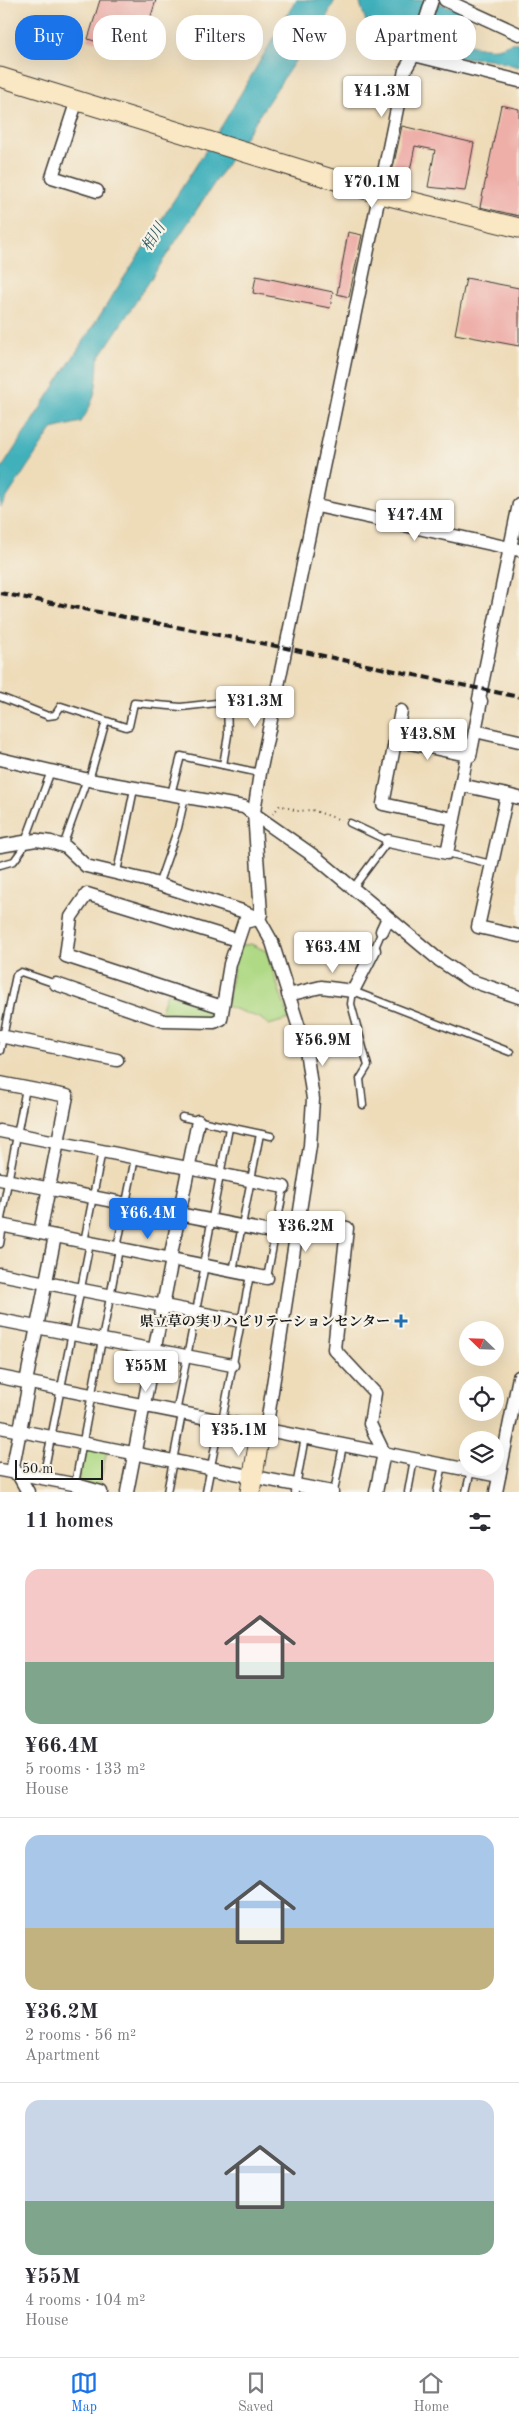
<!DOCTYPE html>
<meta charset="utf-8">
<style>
:root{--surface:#fff;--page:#f2f2f3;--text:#2b2b33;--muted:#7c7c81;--line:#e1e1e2;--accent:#1a73e8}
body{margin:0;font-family:"Old Standard TT","Noto Serif JP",serif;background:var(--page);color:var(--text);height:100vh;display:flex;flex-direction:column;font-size:19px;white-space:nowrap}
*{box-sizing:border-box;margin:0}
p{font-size:16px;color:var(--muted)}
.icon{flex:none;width:28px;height:28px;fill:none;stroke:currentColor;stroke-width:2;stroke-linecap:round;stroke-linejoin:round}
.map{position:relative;height:1492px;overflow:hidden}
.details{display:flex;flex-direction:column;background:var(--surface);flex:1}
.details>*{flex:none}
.top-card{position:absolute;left:15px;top:15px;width:490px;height:45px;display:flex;gap:10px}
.needle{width:32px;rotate:293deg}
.fabs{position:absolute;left:459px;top:1321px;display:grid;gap:10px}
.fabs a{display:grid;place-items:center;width:45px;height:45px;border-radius:50%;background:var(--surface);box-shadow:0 5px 20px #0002;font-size:25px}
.scale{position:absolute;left:15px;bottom:12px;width:88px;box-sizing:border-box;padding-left:5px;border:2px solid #1c1c1c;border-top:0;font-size:14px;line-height:18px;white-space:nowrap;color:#1c1c1c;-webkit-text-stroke:4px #f7f3e8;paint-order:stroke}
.price{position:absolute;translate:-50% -42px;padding:0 11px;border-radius:5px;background:#fff;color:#222;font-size:16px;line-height:32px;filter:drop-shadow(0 1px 2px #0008)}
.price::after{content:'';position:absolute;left:50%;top:30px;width:15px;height:11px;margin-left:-8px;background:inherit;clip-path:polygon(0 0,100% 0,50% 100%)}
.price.on{background:var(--accent);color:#fff}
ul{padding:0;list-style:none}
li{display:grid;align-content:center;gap:10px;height:265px;padding:0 25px}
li+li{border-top:1px solid var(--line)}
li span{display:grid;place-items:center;height:155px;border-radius:15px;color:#555}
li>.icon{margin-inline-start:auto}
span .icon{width:90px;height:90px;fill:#fffc;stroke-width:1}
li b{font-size:21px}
h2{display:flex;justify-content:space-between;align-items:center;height:60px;padding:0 25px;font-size:21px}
.tag{padding:0 18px;border-radius:20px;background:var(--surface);box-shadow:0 5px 20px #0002;font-size:18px;line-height:45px}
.tag.on{background:var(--accent);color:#fff}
.dock{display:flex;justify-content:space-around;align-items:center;height:70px;border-top:1px solid var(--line);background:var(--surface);font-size:14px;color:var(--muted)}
.dock a{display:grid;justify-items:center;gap:2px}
.dock .on{color:var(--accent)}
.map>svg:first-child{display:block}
.green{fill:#afd984;stroke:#667a50}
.water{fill:#40b0bb;stroke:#2e666c}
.building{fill:#eeafa9}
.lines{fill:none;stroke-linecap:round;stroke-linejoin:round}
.lane-casing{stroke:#3c3934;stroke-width:9}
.street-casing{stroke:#3c3934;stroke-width:15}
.secondary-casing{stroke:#3c3934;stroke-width:21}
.path{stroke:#3c3934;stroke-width:2;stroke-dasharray:1 4;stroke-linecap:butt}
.lane{stroke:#fff;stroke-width:6}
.street{stroke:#fff;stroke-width:12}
.secondary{stroke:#fae7c3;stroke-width:19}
.rail{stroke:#1c1c1c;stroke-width:4;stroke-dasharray:8 4;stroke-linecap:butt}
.poi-dot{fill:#1f6fb2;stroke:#f7f3e8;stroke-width:2}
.labels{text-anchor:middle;stroke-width:4.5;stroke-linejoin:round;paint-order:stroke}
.poi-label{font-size:14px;font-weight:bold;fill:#1c1c1c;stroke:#f7f3e8;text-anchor:end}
.water-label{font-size:15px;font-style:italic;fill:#2a575c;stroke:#f7f3e8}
</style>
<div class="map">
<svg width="519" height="1492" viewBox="0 0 519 1492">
<rect width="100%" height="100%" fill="#f7f3e8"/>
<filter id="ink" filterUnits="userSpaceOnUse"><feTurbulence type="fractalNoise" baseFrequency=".02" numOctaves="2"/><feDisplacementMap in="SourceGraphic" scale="10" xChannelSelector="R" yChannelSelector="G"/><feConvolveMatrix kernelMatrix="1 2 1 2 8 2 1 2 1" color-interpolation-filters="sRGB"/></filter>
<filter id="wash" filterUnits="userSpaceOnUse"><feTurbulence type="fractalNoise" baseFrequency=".0096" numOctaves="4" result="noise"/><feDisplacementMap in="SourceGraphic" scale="20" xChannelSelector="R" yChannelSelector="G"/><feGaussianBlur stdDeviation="1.12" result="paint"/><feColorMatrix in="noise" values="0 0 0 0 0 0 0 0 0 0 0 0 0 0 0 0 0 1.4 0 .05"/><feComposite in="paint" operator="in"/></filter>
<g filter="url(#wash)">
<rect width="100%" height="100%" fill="#eedcb9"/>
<g class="green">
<polygon points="251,944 266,951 289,1019 269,1025 260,1018 226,1006 238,946"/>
<polygon points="167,993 217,1008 216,1019 159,1016"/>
<polygon points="89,1447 107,1451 99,1487 78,1480 84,1450"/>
</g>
<g class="water">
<path d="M296,0h39l-8,16 15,15 1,6 -4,10 -25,-6 -15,14 -201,304c-1,27 -2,40 -17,63l-29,7 -52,79v-37l224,-349z"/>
<path d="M359,0h69l30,9 16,13 -8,-2 -20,5 -3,9c8,7 41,16 53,14 10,-1 13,-7 23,-5v24l-29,-8 -44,-2 -75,-20z"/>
</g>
<g id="blocks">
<g class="building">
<polygon points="100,0 156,0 139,55 88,39"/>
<polygon points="501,105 519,109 519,216 480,207"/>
<polygon points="402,126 474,143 465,191 428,187 435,150 415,146 408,181 391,177"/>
<polygon points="348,232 362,235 349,297 337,294"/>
<polygon points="256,276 333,292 330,308 253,293"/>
<polygon points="466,278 519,288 519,346 455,334"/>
</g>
</g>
</g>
<g filter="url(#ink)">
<use href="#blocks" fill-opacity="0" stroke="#3c3934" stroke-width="1"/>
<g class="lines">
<defs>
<g id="lane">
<polyline points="0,697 48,716 55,715 61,706 126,727 129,726 134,703 181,707 243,700 275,701"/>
<polyline points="223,765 228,735 227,702"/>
<polyline points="89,780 106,721"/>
<polyline points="171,794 181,756 260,773"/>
<polyline points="350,823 388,841 353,888"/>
<polyline points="63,846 87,779"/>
<polyline points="447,853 491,864"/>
<polyline points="0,865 14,861 22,850 51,771"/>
<polyline points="117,872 134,789"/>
<polyline points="158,885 178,828 185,797"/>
<polyline points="374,950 382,931"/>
<polyline points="0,1051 16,975 21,972 56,984"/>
<polyline points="363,1105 360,1079 368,1066 351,1004 353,991 510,1052"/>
<polyline points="182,1117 271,1136"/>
<polyline points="0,1224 26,1088"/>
<polyline points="84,1242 102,1151"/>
<polyline points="0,1244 3,1226"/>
<polyline points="117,1248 135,1158"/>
<polyline points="203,1265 229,1128"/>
<polyline points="233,1271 260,1134"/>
<polyline points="267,1278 284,1187"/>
<polyline points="176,1413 205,1265"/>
<polyline points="222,1421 250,1275"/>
<polyline points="43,1478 90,1243"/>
<polyline points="75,1484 119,1249"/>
<polyline points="167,1492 182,1414"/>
<polyline points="206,1492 220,1421"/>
<polyline points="295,1492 305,1437"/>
<polyline points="334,1492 343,1445"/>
<polyline points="408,1492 414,1459"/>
<polyline points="437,1492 443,1465"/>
<polyline points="466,1492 471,1470"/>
</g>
<g id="street">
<polyline points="445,0 519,34"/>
<polyline points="415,53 418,56 519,81"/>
<polyline points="77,100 52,177 97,191"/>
<polyline points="317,506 519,550"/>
<polyline points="401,711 383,804 453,819"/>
<polyline points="475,731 519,741"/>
<polyline points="395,740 467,755"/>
<polyline points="0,759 89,780 244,807 318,859 439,960 469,980 519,997"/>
<polyline points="461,785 507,795"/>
<polyline points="519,798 507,795 478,927 519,936"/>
<polyline points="388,841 447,853 467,755 470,756 481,701 479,699 519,504"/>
<polyline points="0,846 36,840 51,842 66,847 86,866 145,880 242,911 259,919"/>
<polyline points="382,931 388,918"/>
<polyline points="56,984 164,1021 214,1022 221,1019 230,964 244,922 259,919"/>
<polyline points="288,995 321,987 353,991 374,950"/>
<polyline points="222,1007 66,956 71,917 87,894 237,940"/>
<polyline points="0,1036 117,1060"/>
<polyline points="0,1083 67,1096 40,1233"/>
<polyline points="0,1131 284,1187"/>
<polyline points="0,1179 276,1233"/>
<polyline points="297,1220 347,1228 334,1349 375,1393 370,1424 384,1453 376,1492"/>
<polyline points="0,1225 267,1278"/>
<polyline points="170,1259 198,1121"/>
<polyline points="0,1274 241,1321"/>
<polyline points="0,1320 232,1365"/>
<polyline points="0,1377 499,1476"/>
<polyline points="26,1382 55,1236"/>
<polyline points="0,1427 332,1492"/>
<polyline points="266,1430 310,1146 313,1099 306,1050 272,942 259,919 261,914 254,812 260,773 405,70 415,53 432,0"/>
<polyline points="0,1470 73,1484 101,1492"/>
<polyline points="12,1472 29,1383"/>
<polyline points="18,1474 28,1492"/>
<polyline points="127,1492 172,1259"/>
<polyline points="496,1492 519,1377"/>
</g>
<g id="secondary">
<polyline points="0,77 381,194 519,228"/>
<polyline points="250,1492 261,1429"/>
</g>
</defs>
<use href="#lane" class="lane-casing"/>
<use href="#street" class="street-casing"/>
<use href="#secondary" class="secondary-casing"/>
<polyline class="path" points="273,814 280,805 297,811 312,810 341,820"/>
<use href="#lane" class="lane"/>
<use href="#street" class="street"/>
<use href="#secondary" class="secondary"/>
<polyline class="rail" points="0,593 286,648 519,697"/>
</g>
</g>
<path class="poi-dot" d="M398.5 1313.5h5v5h5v5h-5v5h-5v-5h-5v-5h5z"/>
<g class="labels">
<g class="poi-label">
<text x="390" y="1326">県立草の実リハビリテーションセンター</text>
</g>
<g class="water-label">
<text transform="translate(153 237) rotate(-58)" y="5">相川</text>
</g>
</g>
</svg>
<div class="fabs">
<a><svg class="needle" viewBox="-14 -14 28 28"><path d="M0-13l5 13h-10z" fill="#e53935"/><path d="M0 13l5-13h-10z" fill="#7c7c81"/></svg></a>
<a><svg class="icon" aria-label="locate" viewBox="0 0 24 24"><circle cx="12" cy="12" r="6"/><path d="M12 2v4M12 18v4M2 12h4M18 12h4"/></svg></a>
<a><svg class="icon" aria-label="layers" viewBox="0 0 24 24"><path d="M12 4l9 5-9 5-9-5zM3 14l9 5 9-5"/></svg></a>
</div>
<div class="scale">50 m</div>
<b class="price" style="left:382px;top:118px">¥41.3M</b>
<b class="price" style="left:372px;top:209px">¥70.1M</b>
<b class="price" style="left:415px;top:542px">¥47.4M</b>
<b class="price" style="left:255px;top:728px">¥31.3M</b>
<b class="price" style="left:428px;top:761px">¥43.8M</b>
<b class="price" style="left:333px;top:974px">¥63.4M</b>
<b class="price" style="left:323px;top:1067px">¥56.9M</b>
<b class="price on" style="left:148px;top:1240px">¥66.4M</b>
<b class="price" style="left:306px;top:1253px">¥36.2M</b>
<b class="price" style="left:146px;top:1393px">¥55M</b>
<b class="price" style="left:239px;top:1457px">¥35.1M</b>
<div class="top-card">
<a class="tag on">Buy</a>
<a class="tag">Rent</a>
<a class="tag">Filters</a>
<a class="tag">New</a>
<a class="tag">Apartment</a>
</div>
</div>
<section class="details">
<h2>11 homes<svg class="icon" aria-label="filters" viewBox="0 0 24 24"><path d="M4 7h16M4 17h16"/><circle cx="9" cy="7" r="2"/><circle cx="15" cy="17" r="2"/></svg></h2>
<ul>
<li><span style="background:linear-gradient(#f6c9c9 60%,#7fa58c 0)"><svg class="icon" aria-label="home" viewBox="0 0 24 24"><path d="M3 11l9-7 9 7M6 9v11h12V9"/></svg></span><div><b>¥66.4M</b><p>5 rooms · 133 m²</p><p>House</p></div></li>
<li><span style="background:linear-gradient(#a9c7e8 60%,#c2b280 0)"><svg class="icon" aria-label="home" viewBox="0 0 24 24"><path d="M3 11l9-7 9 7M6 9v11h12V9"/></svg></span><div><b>¥36.2M</b><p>2 rooms · 56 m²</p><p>Apartment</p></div></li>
<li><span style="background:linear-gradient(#c9d6e8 65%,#7fa58c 0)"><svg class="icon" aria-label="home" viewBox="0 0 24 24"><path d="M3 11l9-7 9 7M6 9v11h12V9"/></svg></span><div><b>¥55M</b><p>4 rooms · 104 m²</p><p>House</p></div></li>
</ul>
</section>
<nav class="dock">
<a class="on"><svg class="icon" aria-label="map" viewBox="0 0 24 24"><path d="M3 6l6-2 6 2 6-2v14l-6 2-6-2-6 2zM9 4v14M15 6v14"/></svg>Map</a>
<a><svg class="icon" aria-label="saved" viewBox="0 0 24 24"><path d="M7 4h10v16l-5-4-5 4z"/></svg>Saved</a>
<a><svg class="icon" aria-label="home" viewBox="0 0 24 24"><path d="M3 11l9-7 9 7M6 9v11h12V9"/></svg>Home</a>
</nav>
